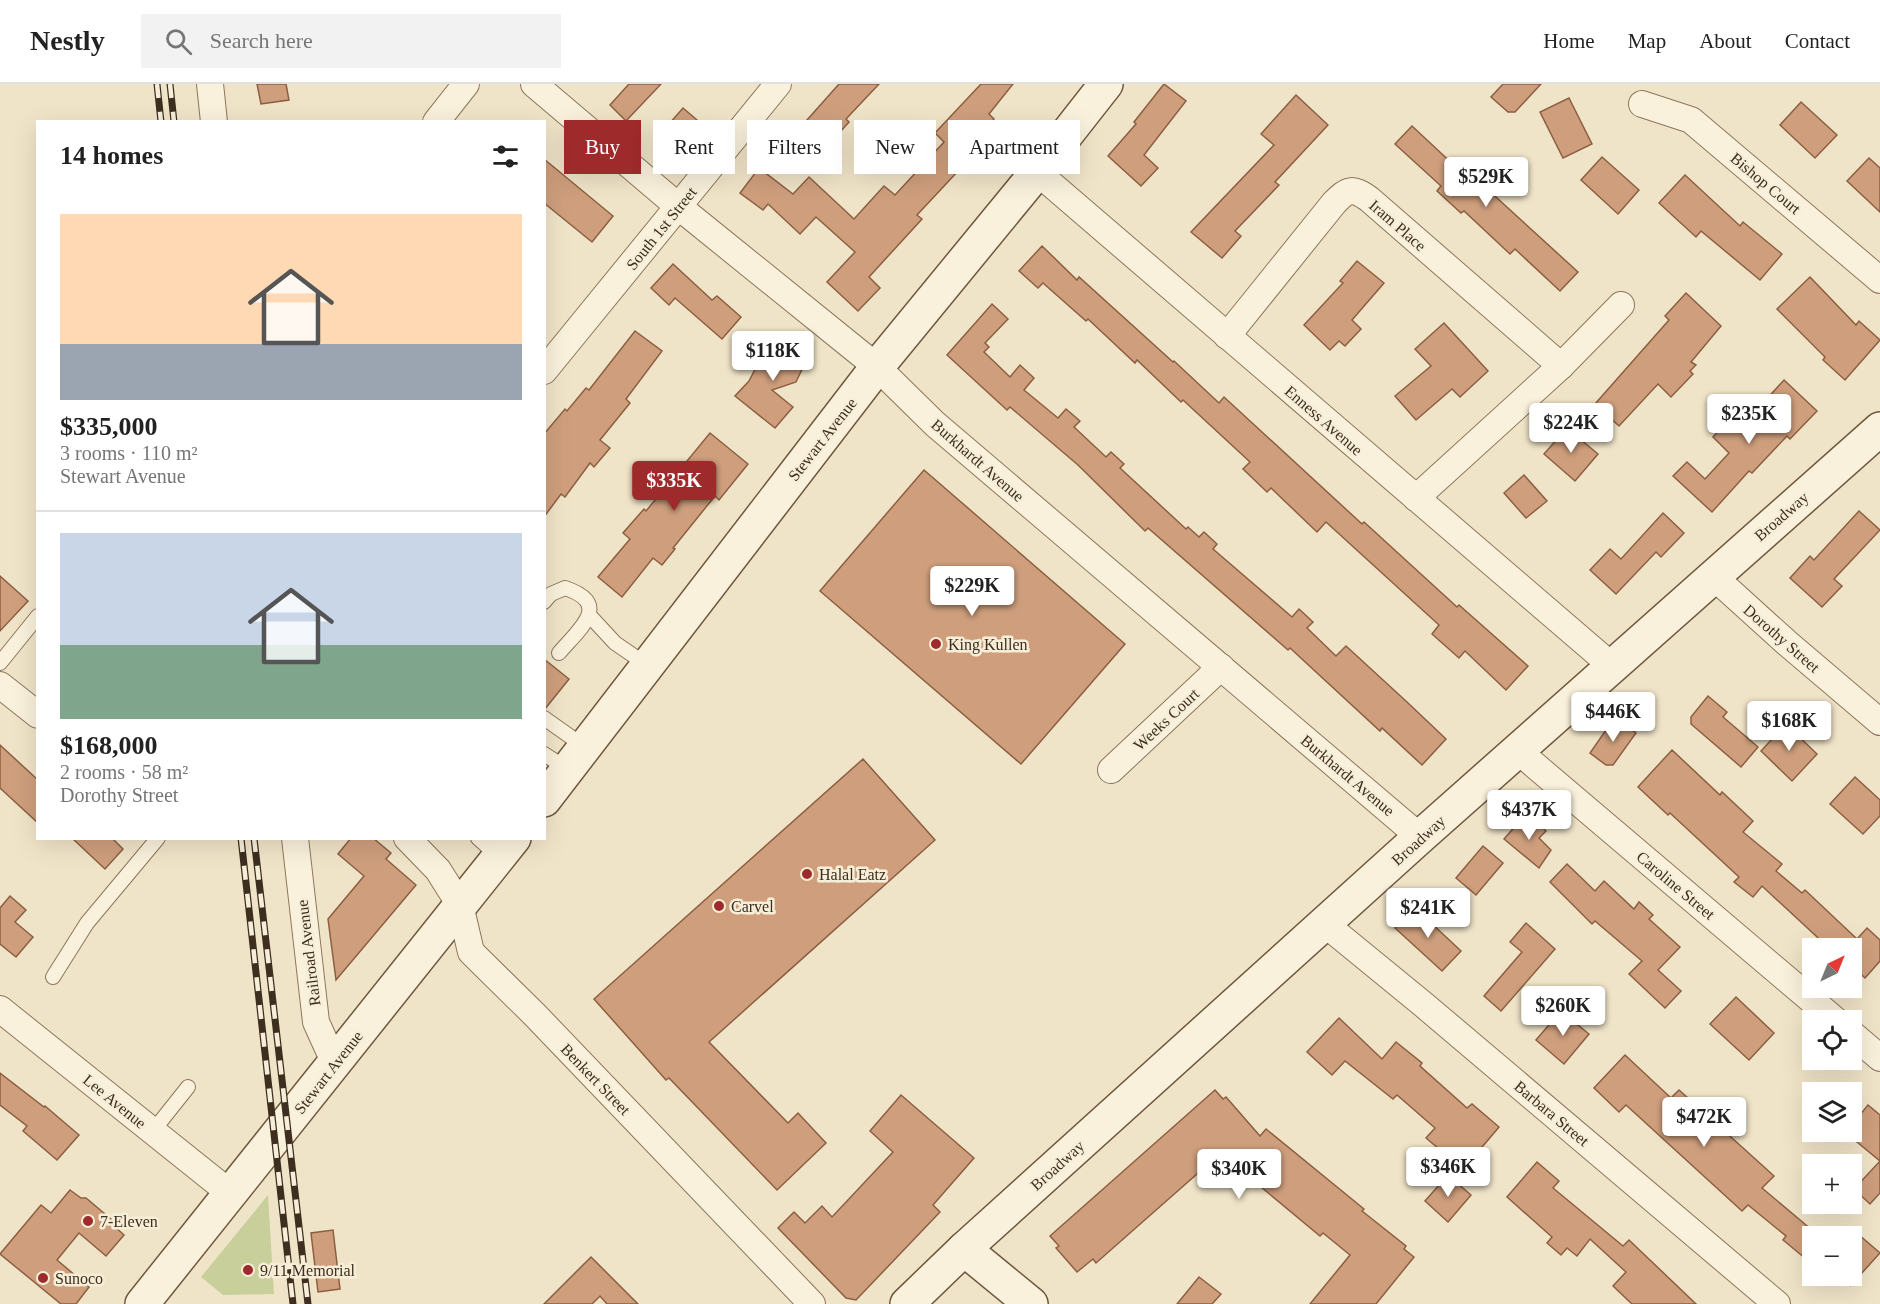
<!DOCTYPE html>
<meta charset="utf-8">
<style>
:root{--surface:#fff;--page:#f2f2f2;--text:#222;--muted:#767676;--line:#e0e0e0;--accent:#9e2a2b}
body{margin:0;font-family:Georgia,serif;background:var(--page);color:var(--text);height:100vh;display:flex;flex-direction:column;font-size:22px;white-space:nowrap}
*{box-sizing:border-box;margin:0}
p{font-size:20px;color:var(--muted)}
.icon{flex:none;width:33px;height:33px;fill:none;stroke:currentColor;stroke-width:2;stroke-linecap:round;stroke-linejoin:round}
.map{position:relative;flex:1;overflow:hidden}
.panel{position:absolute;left:36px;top:36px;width:510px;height:720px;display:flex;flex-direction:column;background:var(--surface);border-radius:0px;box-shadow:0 6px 24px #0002}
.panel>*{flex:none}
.guide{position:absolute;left:564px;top:36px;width:570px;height:54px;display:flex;gap:12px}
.needle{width:39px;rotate:43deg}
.controls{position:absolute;left:1802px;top:854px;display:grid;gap:12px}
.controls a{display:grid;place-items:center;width:60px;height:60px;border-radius:0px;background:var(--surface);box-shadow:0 6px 24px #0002;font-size:30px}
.price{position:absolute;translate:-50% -51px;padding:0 14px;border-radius:6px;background:#fff;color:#222;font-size:20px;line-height:39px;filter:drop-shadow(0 2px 3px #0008)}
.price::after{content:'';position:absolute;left:50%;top:36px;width:18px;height:14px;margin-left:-9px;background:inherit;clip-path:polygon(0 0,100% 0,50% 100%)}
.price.current{background:var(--accent);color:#fff}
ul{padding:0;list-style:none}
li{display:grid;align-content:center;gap:12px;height:318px;padding:0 24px}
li+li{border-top:2px solid var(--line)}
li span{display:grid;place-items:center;height:186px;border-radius:0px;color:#555}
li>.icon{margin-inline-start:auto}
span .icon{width:108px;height:108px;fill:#fffc;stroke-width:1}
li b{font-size:26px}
h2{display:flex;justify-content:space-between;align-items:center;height:72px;padding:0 24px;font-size:26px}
.pill{padding:0 21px;border-radius:0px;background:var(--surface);box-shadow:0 6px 24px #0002;font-size:21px;line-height:54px}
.pill.current{background:var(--accent);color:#fff}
header{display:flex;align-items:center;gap:36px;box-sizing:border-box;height:84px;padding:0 30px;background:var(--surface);border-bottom:2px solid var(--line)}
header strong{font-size:28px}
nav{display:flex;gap:33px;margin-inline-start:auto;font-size:21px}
.search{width:420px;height:54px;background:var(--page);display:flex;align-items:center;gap:15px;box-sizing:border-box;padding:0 21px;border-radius:0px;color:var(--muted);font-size:22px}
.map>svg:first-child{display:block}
.green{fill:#c9cf9b}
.building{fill:#cf9f7d;stroke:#8d5f41;stroke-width:1.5}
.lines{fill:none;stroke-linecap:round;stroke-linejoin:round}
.lane-casing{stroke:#8d765c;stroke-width:16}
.street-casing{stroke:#8d765c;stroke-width:28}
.secondary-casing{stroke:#6f573f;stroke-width:36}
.lane{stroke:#faf1dc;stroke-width:14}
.street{stroke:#faf1dc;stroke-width:26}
.secondary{stroke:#faf1dc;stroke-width:33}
.rail-casing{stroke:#3d2e20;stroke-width:7}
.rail{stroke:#f7eed8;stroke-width:4.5;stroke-dasharray:14;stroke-linecap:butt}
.poi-dot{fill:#9e2a2b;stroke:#f7eed8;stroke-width:2}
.labels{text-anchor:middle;stroke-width:5;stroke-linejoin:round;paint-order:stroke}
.street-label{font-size:16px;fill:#3d2e20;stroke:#f7eed8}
.poi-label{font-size:16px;fill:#3d2e20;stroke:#f7eed8;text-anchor:start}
</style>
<header>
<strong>Nestly</strong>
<div class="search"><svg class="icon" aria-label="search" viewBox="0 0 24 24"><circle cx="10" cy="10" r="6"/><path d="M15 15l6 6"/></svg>Search here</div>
<nav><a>Home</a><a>Map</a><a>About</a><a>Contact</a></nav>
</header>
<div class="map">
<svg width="1880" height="1220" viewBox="0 0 1880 1220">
<rect width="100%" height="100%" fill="#f0e4c8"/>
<polygon class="green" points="268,1111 274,1210 223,1211 201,1193"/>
<g class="building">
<polygon points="257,0 286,0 289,16 261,20"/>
<polygon points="629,0 661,0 626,37 610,21"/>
<polygon points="839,0 879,0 846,35 849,38 823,67 799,45"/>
<polygon points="981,0 1013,0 989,30 994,35 954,79 960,85 917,131 922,135 869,193 880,204 858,227 827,198 855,168 816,133 800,150 768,120 763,126 740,109 759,84 793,110 809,93 854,135 884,102 895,111 944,58 935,49"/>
<polygon points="1164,0 1186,17 1144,71 1158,84 1141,102 1108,72 1136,40 1134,38"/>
<polygon points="1503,0 1541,0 1515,28 1508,28 1491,13"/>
<polygon points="1296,11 1328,41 1275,98 1279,101 1235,147 1241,152 1222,174 1191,148 1274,61 1261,50"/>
<polygon points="1569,14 1592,60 1563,74 1540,28"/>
<polygon points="1801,18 1837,51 1815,74 1780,41"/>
<polygon points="683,24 711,48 684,79 656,55"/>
<polygon points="1412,42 1457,84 1467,75 1491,97 1485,103 1578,188 1560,207 1515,165 1510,170 1464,127 1461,129 1437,107 1441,102 1395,60"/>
<polygon points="1602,73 1639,106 1618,130 1581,96"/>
<polygon points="1869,74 1880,84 1880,128 1847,97"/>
<polygon points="544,75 613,132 592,158 544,119"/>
<polygon points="1685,91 1740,142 1743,138 1782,170 1760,196 1701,147 1696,153 1659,119"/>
<polygon points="1042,162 1077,196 1079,193 1173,278 1174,277 1219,319 1224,313 1362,440 1364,438 1457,523 1459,521 1528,582 1506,606 1465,567 1459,574 1432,550 1439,541 1326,438 1317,448 1271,404 1267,408 1243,385 1250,378 1183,316 1181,318 1137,276 1135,279 1088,235 1086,237 1043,199 1038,204 1019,187"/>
<polygon points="1357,177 1384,199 1352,236 1361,245 1345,262 1339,257 1330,266 1304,241 1343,199 1340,197"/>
<polygon points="673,180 712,216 717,212 741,233 722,255 675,214 669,221 651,204"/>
<polygon points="1810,193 1856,241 1859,237 1880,256 1845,296 1823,276 1825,273 1777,225"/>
<polygon points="1686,209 1721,242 1691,278 1696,281 1690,287 1693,290 1671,313 1658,300 1619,342 1595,320 1669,236 1665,232"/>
<polygon points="992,220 1008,235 985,259 989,263 984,268 1010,293 1020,281 1034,294 1024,306 1058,334 1066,325 1080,337 1074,343 1106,373 1111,368 1124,380 1120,384 1186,445 1188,443 1199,453 1204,448 1217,460 1213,465 1292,533 1299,525 1313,538 1307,544 1336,572 1346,562 1407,618 1446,655 1422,681 1382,644 1380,647 1290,564 1288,566 1148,444 1145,447 1078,381 1010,323 1007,326 947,271"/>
<polygon points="1444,239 1488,287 1460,313 1452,305 1416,336 1395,312 1431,282 1415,265"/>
<polygon points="635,247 662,267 626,315 630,319 600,356 610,364 594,383 590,379 565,413 561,410 544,433 544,350 565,325 567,327 586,304 589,306"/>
<polygon points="789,255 807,275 796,298 772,306 793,323 775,344 735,312 749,297 766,264"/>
<polygon points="1784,296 1817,327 1790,355 1787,352 1752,389 1749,387 1712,428 1673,392 1687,378 1705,395 1729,369 1713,353 1734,331 1744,340"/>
<polygon points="1567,344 1598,370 1575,397 1544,370"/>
<polygon points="710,349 748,380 719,416 715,412 673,464 675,465 662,481 653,474 622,513 598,493 630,455 623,449 644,425 646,427"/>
<polygon points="924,386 1125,560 1021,680 820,507"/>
<polygon points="1524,391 1547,417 1526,434 1504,409"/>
<polygon points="1859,427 1880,446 1834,495 1842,502 1822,523 1790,494 1810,472 1814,476"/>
<polygon points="1663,429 1684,449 1661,473 1656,468 1616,510 1590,486 1610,465 1621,475"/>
<polygon points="0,492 28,517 0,547"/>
<polygon points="544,575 569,595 545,625 544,625"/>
<polygon points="1708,612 1727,628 1723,633 1758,663 1741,683 1691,640 1691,633"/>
<polygon points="1615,633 1636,649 1613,681 1606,681 1590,669"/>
<polygon points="1786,640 1817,670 1792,697 1761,667"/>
<polygon points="0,661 38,696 38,739 0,704"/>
<polygon points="1672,666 1720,711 1722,708 1753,737 1743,748 1782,780 1776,787 1802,809 1805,806 1857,855 1867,844 1880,856 1880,877 1865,894 1851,881 1851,864 1829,864 1762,802 1753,813 1734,798 1739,793 1670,729 1668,731 1638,703"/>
<polygon points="863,675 935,756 709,958 788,1039 798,1029 826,1059 777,1106 669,994 666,996 594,915"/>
<polygon points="1855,693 1880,716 1880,732 1863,750 1830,720"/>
<polygon points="1526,730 1546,747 1539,754 1551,766 1539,784 1504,755"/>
<polygon points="72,754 112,754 123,765 105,785"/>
<polygon points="351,754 373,754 391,769 386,775 416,801 336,896 328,835 364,792 338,770"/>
<polygon points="1483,762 1503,779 1476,811 1456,794"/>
<polygon points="1567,780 1595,807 1604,797 1634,825 1639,818 1653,831 1649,835 1680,863 1658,886 1681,907 1665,924 1629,890 1642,877 1595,837 1592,840 1550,798"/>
<polygon points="10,812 26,826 15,838 33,853 16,873 0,860 0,824"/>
<polygon points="1414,823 1461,867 1442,887 1395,844"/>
<polygon points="1526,839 1555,865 1501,927 1484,912 1522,868 1510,858"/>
<polygon points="1736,913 1774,949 1749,976 1710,940"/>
<polygon points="1561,927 1589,950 1564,980 1536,956"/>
<polygon points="1339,934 1382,975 1396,958 1422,979 1420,982 1467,1024 1472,1020 1499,1043 1461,1088 1444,1074 1446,1071 1426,1054 1435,1044 1397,1011 1393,1015 1345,977 1332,991 1307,968"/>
<polygon points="1625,971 1671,1014 1679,1006 1774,1092 1762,1104 1812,1146 1812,1180 1783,1156 1786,1152 1748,1121 1742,1127 1626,1021 1619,1028 1594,1004"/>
<polygon points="0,989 44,1023 45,1022 79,1051 57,1076 23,1047 27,1042 0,1021"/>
<polygon points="1215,1006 1223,1015 1226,1013 1260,1052 1266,1045 1364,1125 1362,1127 1406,1162 1404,1165 1414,1173 1376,1220 1310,1220 1350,1171 1323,1149 1320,1152 1249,1093 1251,1091 1222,1068 1096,1179 1093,1175 1077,1188 1056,1164 1059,1162 1050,1152"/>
<polygon points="901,1011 974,1074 933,1121 940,1128 856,1216 846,1214 778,1144 794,1128 805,1139 822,1122 832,1133 893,1068 870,1047"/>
<polygon points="1868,1021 1880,1031 1880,1077 1846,1049 1851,1047 1851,1042"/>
<polygon points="1880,1077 1880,1109 1870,1120 1854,1105"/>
<polygon points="1537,1078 1559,1097 1553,1104 1623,1162 1629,1156 1696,1220 1632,1220 1613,1202 1626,1188 1590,1155 1577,1172 1567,1164 1561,1171 1547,1159 1552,1153 1507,1113"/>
<polygon points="1448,1091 1471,1111 1448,1138 1425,1117"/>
<polygon points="70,1106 81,1114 86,1114 111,1135 111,1139 124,1151 106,1172 79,1149 57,1176 89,1203 76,1220 61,1220 0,1170 41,1121 51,1129"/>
<polygon points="1851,1144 1880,1169 1851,1201"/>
<polygon points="333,1146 340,1205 318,1208 311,1149"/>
<polygon points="591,1173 638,1220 607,1220 600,1212 592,1220 544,1220"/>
<polygon points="1199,1193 1221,1210 1212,1220 1177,1220"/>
</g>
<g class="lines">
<defs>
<g id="lane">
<path d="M544,518l7,-8 14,-6c48,16 14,41 -6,65"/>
<polyline points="590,532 615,559 647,581"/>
<polyline points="0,579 38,532"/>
<polyline points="544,634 585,663"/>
<polyline points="544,670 569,686"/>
<polyline points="478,754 499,773"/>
<polyline points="53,893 87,839 158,754"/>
<polyline points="153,1047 188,1003"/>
</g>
<g id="street">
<polyline points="210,0 214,38"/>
<polyline points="534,0 679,123 877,283 935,340 1420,753"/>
<polyline points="1642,20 1691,36 1880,196"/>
<polyline points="436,38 466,0"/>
<polyline points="1037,88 1612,582"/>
<path d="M1227,252l107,-133c14,-14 18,-16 35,-4l192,167"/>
<polyline points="544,287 778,0"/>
<polyline points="1416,414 1561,282 1621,221"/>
<polyline points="1713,492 1787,559 1880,638"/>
<polyline points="0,601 38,631"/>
<polyline points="1518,667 1835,936"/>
<polyline points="1111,686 1221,583"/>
<polyline points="295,754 316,938 335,980"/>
<polyline points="407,754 438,786 460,821 471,868 535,931 812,1220"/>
<polyline points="1325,840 1424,921 1777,1220"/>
<polyline points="0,925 230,1109"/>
<polyline points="1851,949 1880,974"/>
</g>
<g id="secondary">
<polyline points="544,716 877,283 1037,88 1106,0"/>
<polyline points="964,1165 1031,1220"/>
<polyline points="142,1220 514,754"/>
<polyline points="907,1220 964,1165 1420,753 1880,345"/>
</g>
</defs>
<use href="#lane" class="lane-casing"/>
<use href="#street" class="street-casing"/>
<use href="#secondary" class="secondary-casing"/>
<use href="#lane" class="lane"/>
<use href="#street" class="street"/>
<use href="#secondary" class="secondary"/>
<defs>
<g id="rail">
<polyline points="157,0 161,38"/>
<polyline points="170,0 174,38"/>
<polyline points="241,754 293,1220"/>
<polyline points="254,754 308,1220"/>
</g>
</defs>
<use href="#rail" class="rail-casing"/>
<use href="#rail" class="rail"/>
</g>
<g class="poi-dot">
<circle cx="936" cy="560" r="6"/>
<circle cx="807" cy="790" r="6"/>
<circle cx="719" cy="822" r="6"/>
<circle cx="88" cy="1137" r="6"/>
<circle cx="248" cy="1186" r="6"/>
<circle cx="43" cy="1194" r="6"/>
</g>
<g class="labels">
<g class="street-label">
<text transform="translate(1766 99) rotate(40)" y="6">Bishop Court</text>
<text transform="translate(1398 141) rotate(41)" y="6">Iram Place</text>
<text transform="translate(661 144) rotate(-51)" y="6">South 1st Street</text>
<text transform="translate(1324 336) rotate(41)" y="6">Enness Avenue</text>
<text transform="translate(822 355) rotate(-52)" y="6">Stewart Avenue</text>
<text transform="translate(978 376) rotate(41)" y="6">Burkhardt Avenue</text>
<text transform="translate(1781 432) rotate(-41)" y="6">Broadway</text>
<text transform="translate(1782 554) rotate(41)" y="6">Dorothy Street</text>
<text transform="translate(1166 635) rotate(-43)" y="6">Weeks Court</text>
<text transform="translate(1348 691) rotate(40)" y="6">Burkhardt Avenue</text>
<text transform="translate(1418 756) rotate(-42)" y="6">Broadway</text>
<text transform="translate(1676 801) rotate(40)" y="6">Caroline Street</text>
<text transform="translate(308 869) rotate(-97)" y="6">Railroad Avenue</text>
<text transform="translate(328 988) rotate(-52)" y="6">Stewart Avenue</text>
<text transform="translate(596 995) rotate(46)" y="6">Benkert Street</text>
<text transform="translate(115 1017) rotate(39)" y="6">Lee Avenue</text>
<text transform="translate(1552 1029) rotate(40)" y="6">Barbara Street</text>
<text transform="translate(1057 1081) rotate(-42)" y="6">Broadway</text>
</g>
<g class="poi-label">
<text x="948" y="566">King Kullen</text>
<text x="819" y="796">Halal Eatz</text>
<text x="731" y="828">Carvel</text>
<text x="100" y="1143">7-Eleven</text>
<text x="260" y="1192">9/11 Memorial</text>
<text x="55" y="1200">Sunoco</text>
</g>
</g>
</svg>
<div class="controls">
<a><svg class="needle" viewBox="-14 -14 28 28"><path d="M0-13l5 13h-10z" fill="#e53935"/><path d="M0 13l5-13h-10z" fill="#767676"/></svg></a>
<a><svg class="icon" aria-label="locate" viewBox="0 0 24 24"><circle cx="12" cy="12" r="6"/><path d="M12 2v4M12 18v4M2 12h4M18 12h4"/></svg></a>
<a><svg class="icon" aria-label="layers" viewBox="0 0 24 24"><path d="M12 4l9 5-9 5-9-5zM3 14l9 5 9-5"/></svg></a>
<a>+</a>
<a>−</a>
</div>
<b class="price" style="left:1486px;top:124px">$529K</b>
<b class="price" style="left:773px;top:298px">$118K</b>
<b class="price" style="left:1749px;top:361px">$235K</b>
<b class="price" style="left:1571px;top:370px">$224K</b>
<b class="price current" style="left:674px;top:428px">$335K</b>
<b class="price" style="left:972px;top:533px">$229K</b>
<b class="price" style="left:1613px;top:659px">$446K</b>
<b class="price" style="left:1789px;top:668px">$168K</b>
<b class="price" style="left:1529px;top:757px">$437K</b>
<b class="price" style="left:1428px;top:855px">$241K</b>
<b class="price" style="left:1563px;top:953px">$260K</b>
<b class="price" style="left:1704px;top:1064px">$472K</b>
<b class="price" style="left:1448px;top:1114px">$346K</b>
<b class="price" style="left:1239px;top:1116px">$340K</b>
<div class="guide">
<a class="pill current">Buy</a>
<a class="pill">Rent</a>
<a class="pill">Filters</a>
<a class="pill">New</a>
<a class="pill">Apartment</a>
</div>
<section class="panel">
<h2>14 homes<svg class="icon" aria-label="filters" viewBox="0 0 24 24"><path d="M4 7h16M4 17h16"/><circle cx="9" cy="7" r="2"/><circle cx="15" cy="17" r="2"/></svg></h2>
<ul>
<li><span style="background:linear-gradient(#ffd9b3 70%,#9aa5b1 0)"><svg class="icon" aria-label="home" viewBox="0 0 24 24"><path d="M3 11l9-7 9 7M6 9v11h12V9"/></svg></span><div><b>$335,000</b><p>3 rooms · 110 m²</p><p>Stewart Avenue</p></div></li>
<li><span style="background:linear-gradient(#c9d6e8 60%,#7fa58c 0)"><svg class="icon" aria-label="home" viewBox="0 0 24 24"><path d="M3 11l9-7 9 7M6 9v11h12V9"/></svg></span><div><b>$168,000</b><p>2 rooms · 58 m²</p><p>Dorothy Street</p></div></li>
</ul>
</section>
</div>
